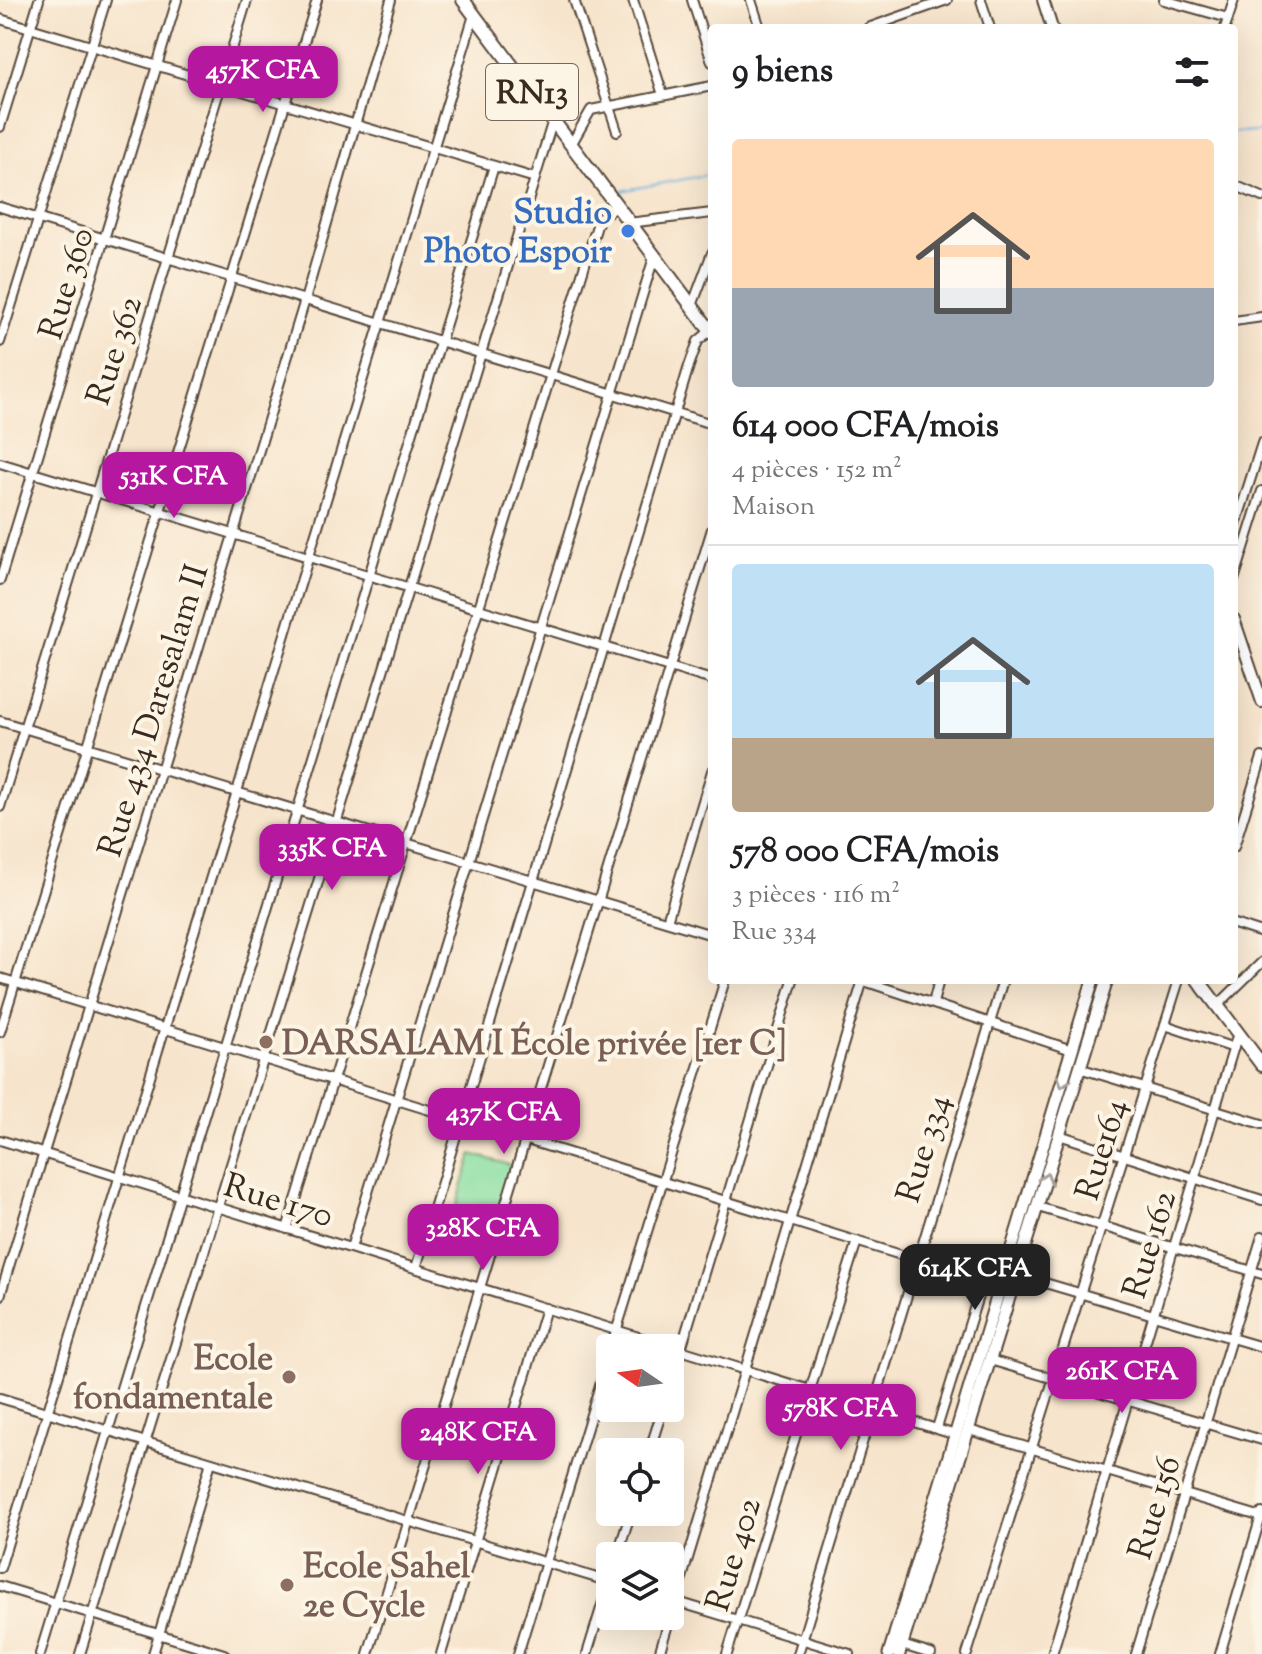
<!DOCTYPE html>
<html lang="fr">
<meta charset="utf-8">
<style>
:root{--surface:#fff;--page:#f6f6f6;--text:#202124;--muted:#757577;--line:#e0e0e0;--accent:#b5179e}
body{margin:0;font-family:"Sorts Mill Goudy",serif;background:var(--page);color:var(--text);height:100vh;display:flex;flex-direction:column;font-size:30px;white-space:nowrap}
*{box-sizing:border-box;margin:0}
p{font-size:26px;color:var(--muted)}
.icon{flex:none;width:44px;height:44px;fill:none;stroke:currentColor;stroke-width:2;stroke-linecap:round;stroke-linejoin:round}
.map{position:relative;flex:1;overflow:hidden}
.drawer{position:absolute;left:708px;top:24px;width:530px;height:960px;display:flex;flex-direction:column;background:var(--surface);border-radius:8px;box-shadow:0 8px 32px #0002}
.drawer>*{flex:none}
.needle{width:52px;rotate:283deg}
.fabs{position:absolute;left:596px;top:1334px;display:grid;gap:16px}
.fabs a{display:grid;place-items:center;width:88px;height:88px;border-radius:8px;background:var(--surface);box-shadow:0 8px 32px #0002;font-size:40px}
.price{position:absolute;translate:-50% -68px;padding:0 18px;border-radius:16px;background:var(--accent);color:#fff;font-size:26px;line-height:52px;filter:drop-shadow(0 2px 4px #0008)}
.price::after{content:'';position:absolute;left:50%;top:48px;width:24px;height:18px;margin-left:-12px;background:inherit;clip-path:polygon(0 0,100% 0,50% 100%)}
.price.on{background:#222;color:#fff}
ul{padding:0;list-style:none}
li{display:grid;align-content:center;gap:16px;height:424px;padding:0 24px}
li+li{border-top:2px solid var(--line)}
li span{display:grid;place-items:center;height:248px;border-radius:8px;color:#555}
li>.icon{margin-inline-start:auto}
span .icon{width:144px;height:144px;fill:#fffc;stroke-width:1}
li b{font-size:34px}
h2{display:flex;justify-content:space-between;align-items:center;height:96px;padding:0 24px;font-size:34px}
.map>svg:first-child{display:block}
.green{fill:#87dea1;stroke:#618460;stroke-width:2}
.lines{fill:none;stroke-linecap:round;stroke-linejoin:round}
.stream{stroke:#66b0de;stroke-width:2}
.minor-casing{stroke:#574638;stroke-width:12}
.tertiary-casing{stroke:#574638;stroke-width:14}
.secondary-casing{stroke:#574638;stroke-width:15}
.primary-casing{stroke:#574638;stroke-width:16}
.minor{stroke:#fff;stroke-width:8}
.tertiary{stroke:#fff;stroke-width:10}
.secondary{stroke:#fff;stroke-width:11}
.primary{stroke:#fff;stroke-width:12}
.oneway{stroke:#a79f9a}
.shop-dot{fill:#3f7fe0;stroke:#fcf5e5;stroke-width:3}
.education-dot{fill:#8d6e63;stroke:#fcf5e5;stroke-width:3}
.labels{text-anchor:middle;stroke-width:8;stroke-linejoin:round;paint-order:stroke}
.shield{fill:#fcf5e5;stroke:#75675a;stroke-width:2}
.shield-label{font-size:32px;font-weight:bold;fill:#3b2a1e}
.shop-label{font-size:34px;font-weight:bold;fill:#366cbe;stroke:#fcf5e5;text-anchor:end}
.street-label{font-size:34px;fill:#3b2a1e;stroke:#fcf5e5}
.education-label{font-size:34px;font-weight:bold;fill:#785e54;stroke:#fcf5e5;text-anchor:start}
</style>
<div class="map">
<svg width="1262" height="1654" viewBox="0 0 1262 1654">
<rect width="100%" height="100%" fill="#fcf5e5"/>
<filter id="ink" filterUnits="userSpaceOnUse"><feTurbulence type="fractalNoise" baseFrequency=".0125" numOctaves="2"/><feDisplacementMap in="SourceGraphic" scale="16" xChannelSelector="R" yChannelSelector="G"/><feConvolveMatrix kernelMatrix="1 2 1 2 8 2 1 2 1" color-interpolation-filters="sRGB"/></filter>
<filter id="wash" filterUnits="userSpaceOnUse"><feTurbulence type="fractalNoise" baseFrequency=".006" numOctaves="4" result="noise"/><feDisplacementMap in="SourceGraphic" scale="32" xChannelSelector="R" yChannelSelector="G"/><feGaussianBlur stdDeviation="1.8" result="paint"/><feColorMatrix in="noise" values="0 0 0 0 0 0 0 0 0 0 0 0 0 0 0 0 0 1.4 0 .05"/><feComposite in="paint" operator="in"/></filter>
<g filter="url(#wash)">
<rect width="100%" height="100%" fill="#f7e4cc"/>
<polygon class="green" points="472,1154 513,1166 491,1240 450,1227"/>
<g class="lines">
<g class="stream">
<polyline points="1234,132 1262,132"/>
<polyline points="615,192 712,174"/>
</g>
</g>
</g>
<g filter="url(#ink)">
<g class="lines">
<defs>
<g id="minor">
<polyline points="574,0 617,131"/>
<polyline points="633,0 663,95"/>
<polyline points="692,0 712,62"/>
<polyline points="751,0 760,28"/>
<polyline points="981,0 990,28"/>
<polyline points="1164,0 1228,18"/>
<polyline points="0,19 535,178"/>
<polyline points="868,28 947,0"/>
<polyline points="1225,28 1234,0"/>
<polyline points="0,127 39,0"/>
<polyline points="572,143 591,110 712,86"/>
<polyline points="1234,185 1262,197"/>
<polyline points="0,207 712,424"/>
<polyline points="628,223 712,213"/>
<polyline points="692,306 712,253"/>
<polyline points="1234,321 1262,317"/>
<polyline points="0,342 106,0"/>
<polyline points="0,463 712,680"/>
<polyline points="1234,531 1262,443"/>
<polyline points="0,580 177,0"/>
<polyline points="1234,580 1262,491"/>
<polyline points="0,721 712,935"/>
<polyline points="0,807 247,0"/>
<polyline points="1234,847 1262,757"/>
<polyline points="667,921 712,771"/>
<polyline points="1234,924 1262,933"/>
<polyline points="0,978 1002,1286"/>
<polyline points="861,980 1072,1050"/>
<polyline points="933,1003 939,980"/>
<polyline points="1217,1006 1262,962"/>
<polyline points="1165,1025 1234,1048"/>
<polyline points="0,1032 317,0"/>
<polyline points="1079,1068 1262,1124"/>
<polyline points="1059,1135 1262,1200"/>
<polyline points="0,1140 956,1435"/>
<polyline points="1038,1207 1262,1274"/>
<polyline points="287,1229 599,219 615,207"/>
<polyline points="351,1248 655,254"/>
<polyline points="416,1268 689,366 698,341 710,331"/>
<polyline points="1018,1275 1262,1347"/>
<polyline points="0,1296 305,300 391,0"/>
<polyline points="611,1348 725,980"/>
<polyline points="990,1360 1262,1440"/>
<polyline points="670,1385 793,980"/>
<polyline points="0,1398 610,1582"/>
<polyline points="937,1428 983,1280"/>
<polyline points="969,1430 1262,1517"/>
<polyline points="649,1452 663,1408"/>
<polyline points="617,1556 631,1512"/>
<polyline points="0,1568 474,15"/>
<polyline points="0,1586 224,1654"/>
<polyline points="671,1600 850,1654"/>
<polyline points="902,1645 931,1654"/>
<polyline points="40,1654 494,166"/>
<polyline points="80,1654 553,120"/>
<polyline points="153,1654 211,1462"/>
<polyline points="368,1654 712,529"/>
<polyline points="441,1654 546,1308"/>
<polyline points="518,1654 610,1352"/>
<polyline points="587,1654 610,1579"/>
<polyline points="659,1654 863,980"/>
<polyline points="727,1654 857,1241"/>
<polyline points="798,1654 1003,980"/>
<polyline points="967,1654 1179,980"/>
<polyline points="1052,1654 1238,1033"/>
<polyline points="1136,1654 1262,1236"/>
<polyline points="1220,1654 1262,1513"/>
</g>
<g id="tertiary">
<polyline points="1043,0 1052,28"/>
<polyline points="1234,619 1262,702"/>
</g>
<g id="secondary">
<polyline points="889,1654 1093,980"/>
<polyline points="899,1654 1107,980"/>
</g>
<g id="primary">
<polyline points="463,0 712,333"/>
<polyline points="1198,980 1262,1065"/>
</g>
</defs>
<use href="#minor" class="minor-casing"/>
<use href="#tertiary" class="tertiary-casing"/>
<use href="#secondary" class="secondary-casing"/>
<use href="#primary" class="primary-casing"/>
<use href="#minor" class="minor"/>
<use href="#tertiary" class="tertiary"/>
<use href="#secondary" class="secondary"/>
<use href="#primary" class="primary"/>
</g>
<defs><path id="oneway-chevron" d="M-2-3.5L2.5 0L-2 3.5" fill="none" stroke-width="1.6" stroke-linecap="round" stroke-linejoin="round" transform="scale(2)"/></defs>
<g class="oneway">
<use href="#oneway-chevron" transform="translate(1063 1082) rotate(107)"/>
<use href="#oneway-chevron" transform="translate(1046 1178) rotate(-73)"/>
</g>
</g>
<circle class="shop-dot" cx="628" cy="231" r="8"/>
<g class="education-dot">
<circle cx="266" cy="1042" r="8"/>
<circle cx="289" cy="1377" r="8"/>
<circle cx="287" cy="1585" r="8"/>
</g>
<g class="labels">
<rect class="shield" x="486" y="64" width="92" height="56" rx="6"/>
<g class="shield-label">
<text x="532" y="103">RN13</text>
</g>
<g class="shop-label">
<text x="612" y="223">Studio<tspan x="612" dy="39">Photo Espoir</tspan></text>
</g>
<g class="street-label">
<text transform="translate(65 283) rotate(-73)" y="12">Rue 360</text>
<text transform="translate(113 350) rotate(-72)" y="12">Rue 362</text>
<text transform="translate(152 710) rotate(-73)" y="12">Rue 434 Daresalam II</text>
<text transform="translate(922 1148) rotate(-73)" y="12">Rue 334</text>
<text transform="translate(1100 1149) rotate(-73)" y="12">Rue164</text>
<text transform="translate(279 1199) rotate(17)" y="12">Rue 170</text>
<text transform="translate(1148 1244) rotate(-73)" y="12">Rue 162</text>
<text transform="translate(1153 1507) rotate(-73)" y="12">Rue 156</text>
<text transform="translate(732 1554) rotate(-73)" y="12">Rue 402</text>
</g>
<g class="education-label">
<text x="282" y="1054">DARSALAM I École privée [1er C]</text>
<text x="273" y="1369" text-anchor="end">Ecole<tspan x="273" dy="39">fondamentale</tspan></text>
<text x="303" y="1577">Ecole Sahel<tspan x="303" dy="39">2e Cycle</tspan></text>
</g>
</g>
</svg>
<div class="fabs">
<a><svg class="needle" viewBox="-14 -14 28 28"><path d="M0-13l5 13h-10z" fill="#e53935"/><path d="M0 13l5-13h-10z" fill="#757577"/></svg></a>
<a><svg class="icon" aria-label="locate" viewBox="0 0 24 24"><circle cx="12" cy="12" r="6"/><path d="M12 2v4M12 18v4M2 12h4M18 12h4"/></svg></a>
<a><svg class="icon" aria-label="layers" viewBox="0 0 24 24"><path d="M12 4l9 5-9 5-9-5zM3 14l9 5 9-5"/></svg></a>
</div>
<b class="price" style="left:263px;top:114px">457K CFA</b>
<b class="price" style="left:174px;top:520px">531K CFA</b>
<b class="price" style="left:332px;top:892px">335K CFA</b>
<b class="price" style="left:504px;top:1156px">437K CFA</b>
<b class="price" style="left:483px;top:1272px">328K CFA</b>
<b class="price on" style="left:975px;top:1312px">614K CFA</b>
<b class="price" style="left:1122px;top:1415px">261K CFA</b>
<b class="price" style="left:841px;top:1452px">578K CFA</b>
<b class="price" style="left:478px;top:1476px">248K CFA</b>
<section class="drawer">
<h2>9 biens<svg class="icon" aria-label="filters" viewBox="0 0 24 24"><path d="M4 7h16M4 17h16"/><circle cx="9" cy="7" r="2"/><circle cx="15" cy="17" r="2"/></svg></h2>
<ul>
<li><span style="background:linear-gradient(#ffd9b3 60%,#9aa5b1 0)"><svg class="icon" aria-label="home" viewBox="0 0 24 24"><path d="M3 11l9-7 9 7M6 9v11h12V9"/></svg></span><div><b>614 000 CFA/mois</b><p>4 pièces · 152 m²</p><p>Maison</p></div></li>
<li><span style="background:linear-gradient(#bfe0f5 70%,#b9a48a 0)"><svg class="icon" aria-label="home" viewBox="0 0 24 24"><path d="M3 11l9-7 9 7M6 9v11h12V9"/></svg></span><div><b>578 000 CFA/mois</b><p>3 pièces · 116 m²</p><p>Rue 334</p></div></li>
</ul>
</section>
</div>
